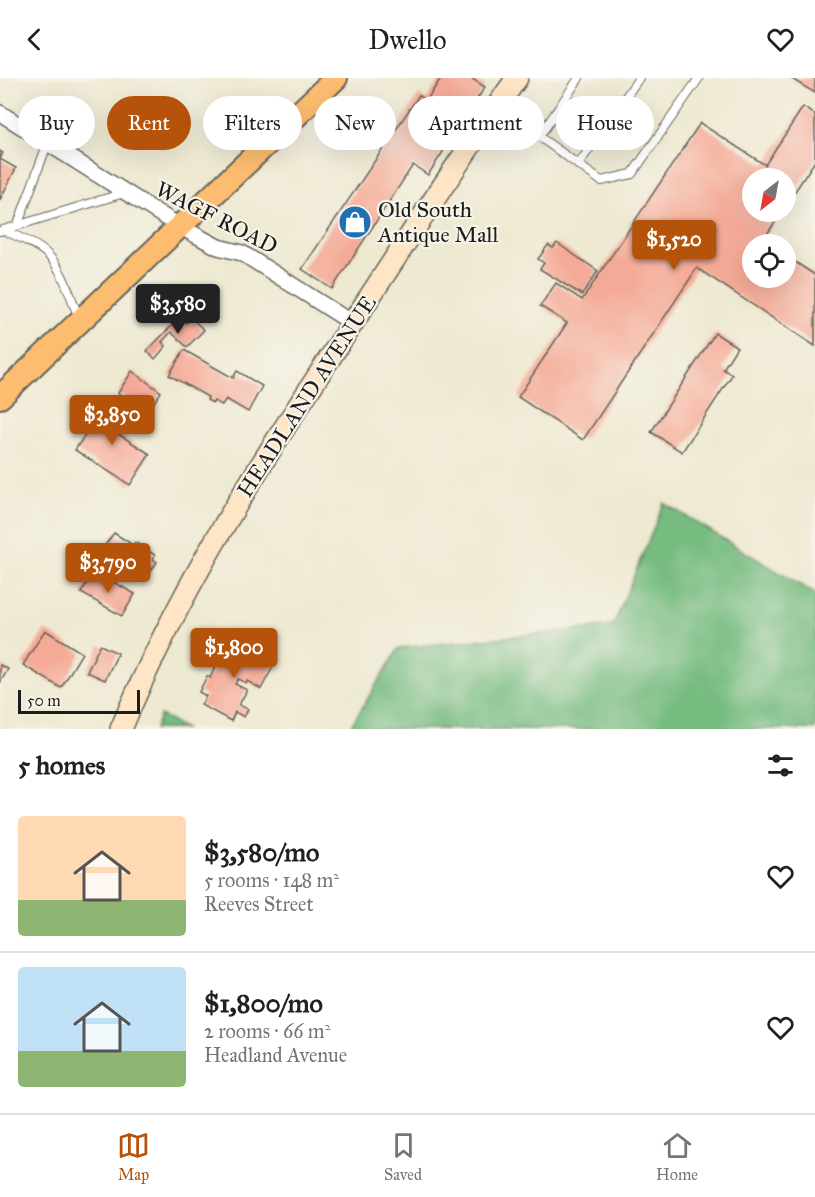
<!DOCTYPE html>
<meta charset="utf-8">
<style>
:root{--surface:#fff;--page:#f2f2f2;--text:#202124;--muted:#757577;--line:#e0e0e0;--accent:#b45309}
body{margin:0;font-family:"IM FELL Great Primer",serif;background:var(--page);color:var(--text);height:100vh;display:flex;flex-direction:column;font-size:22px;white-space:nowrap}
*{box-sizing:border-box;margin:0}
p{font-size:20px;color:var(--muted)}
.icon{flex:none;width:33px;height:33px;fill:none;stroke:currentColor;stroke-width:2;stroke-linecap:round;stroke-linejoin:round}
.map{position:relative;height:651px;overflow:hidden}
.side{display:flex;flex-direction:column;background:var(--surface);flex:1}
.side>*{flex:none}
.guide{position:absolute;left:18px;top:18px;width:780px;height:54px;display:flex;gap:12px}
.needle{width:39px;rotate:211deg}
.buttons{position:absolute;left:742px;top:90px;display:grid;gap:12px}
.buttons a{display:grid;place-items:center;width:54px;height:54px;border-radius:50%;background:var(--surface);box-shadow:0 6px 24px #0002;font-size:30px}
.scale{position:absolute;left:18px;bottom:15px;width:122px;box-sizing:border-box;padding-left:6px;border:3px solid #1c1c1c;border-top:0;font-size:16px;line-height:21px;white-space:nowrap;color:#1c1c1c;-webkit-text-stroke:4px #f7f3e8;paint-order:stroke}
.price{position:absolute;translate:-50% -51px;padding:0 14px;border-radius:6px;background:var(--accent);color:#fff;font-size:20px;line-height:39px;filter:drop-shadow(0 2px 3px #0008)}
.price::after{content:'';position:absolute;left:50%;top:36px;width:18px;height:14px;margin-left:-9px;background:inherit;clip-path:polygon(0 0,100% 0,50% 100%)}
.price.active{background:#222;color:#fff}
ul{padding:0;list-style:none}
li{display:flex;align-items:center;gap:18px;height:150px;padding:0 18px}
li+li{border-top:2px solid var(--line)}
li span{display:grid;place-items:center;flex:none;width:168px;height:120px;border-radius:6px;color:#555}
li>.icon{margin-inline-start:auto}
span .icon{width:72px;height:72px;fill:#fffc;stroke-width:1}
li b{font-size:26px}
h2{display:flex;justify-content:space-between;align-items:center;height:72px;padding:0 18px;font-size:26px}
.tag{padding:0 21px;border-radius:27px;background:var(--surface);box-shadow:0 6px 24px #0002;font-size:21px;line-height:54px}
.tag.active{background:var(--accent);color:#fff}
header{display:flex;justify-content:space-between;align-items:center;height:78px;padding:0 18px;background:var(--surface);font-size:27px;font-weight:600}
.menu{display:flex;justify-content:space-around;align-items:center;height:84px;border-top:2px solid var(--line);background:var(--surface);font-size:16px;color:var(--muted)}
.menu a{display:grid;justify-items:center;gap:3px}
.menu .active{color:var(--accent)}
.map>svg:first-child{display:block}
.forest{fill:#76bc81;stroke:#496c4e;stroke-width:1.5}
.building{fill:#f5aa97}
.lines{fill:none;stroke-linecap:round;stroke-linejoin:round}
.lane-casing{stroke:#66645b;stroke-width:10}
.street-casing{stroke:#66645b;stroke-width:18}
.secondary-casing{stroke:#66645b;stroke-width:24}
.primary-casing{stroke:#66645b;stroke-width:26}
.lane{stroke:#fff;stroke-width:8}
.street{stroke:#fff;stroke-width:15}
.secondary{stroke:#fee5c5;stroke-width:21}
.primary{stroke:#fcbd6f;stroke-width:22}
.labels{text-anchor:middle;stroke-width:4.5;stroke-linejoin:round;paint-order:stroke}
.poi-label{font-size:22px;fill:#1c1c1c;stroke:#f7f3e8;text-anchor:start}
.street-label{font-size:22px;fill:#1c1c1c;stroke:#f7f3e8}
</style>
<header><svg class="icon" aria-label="back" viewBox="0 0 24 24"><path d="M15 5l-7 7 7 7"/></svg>Dwello<svg class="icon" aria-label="heart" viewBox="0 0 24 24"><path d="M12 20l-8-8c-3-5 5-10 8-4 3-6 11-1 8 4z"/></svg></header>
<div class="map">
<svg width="815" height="651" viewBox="0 0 815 651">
<rect width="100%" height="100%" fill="#f7f3e8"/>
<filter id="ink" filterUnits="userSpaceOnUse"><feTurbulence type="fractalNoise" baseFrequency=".0167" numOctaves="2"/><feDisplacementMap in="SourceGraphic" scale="12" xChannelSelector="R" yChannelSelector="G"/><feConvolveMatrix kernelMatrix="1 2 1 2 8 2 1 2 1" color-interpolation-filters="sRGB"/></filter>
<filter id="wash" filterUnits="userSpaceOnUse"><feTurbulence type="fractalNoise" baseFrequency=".008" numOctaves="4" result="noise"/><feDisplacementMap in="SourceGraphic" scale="24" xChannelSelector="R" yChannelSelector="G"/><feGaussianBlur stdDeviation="1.35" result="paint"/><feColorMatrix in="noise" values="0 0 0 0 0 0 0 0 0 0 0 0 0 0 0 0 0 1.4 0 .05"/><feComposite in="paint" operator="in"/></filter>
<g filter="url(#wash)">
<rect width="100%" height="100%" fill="#eee9d1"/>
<g class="forest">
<polygon points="664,425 815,516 815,651 349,651 399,570 613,548"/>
<polygon points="160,637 185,651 155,651"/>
</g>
<g id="blocks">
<g class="building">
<polygon points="441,0 471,0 485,9 428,97 413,87 332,211 302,191 419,17 426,23"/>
<polygon points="790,0 815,0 815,15"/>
<polygon points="803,29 815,37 815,83 786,127 786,100 753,100 753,134 782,134 763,162 769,166 753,166 753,200 786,200 786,178 815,197 815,268 697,190 583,362 518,319 567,245 540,228 556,205 582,222 700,45 765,87"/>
<polygon points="0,73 3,75 0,81 16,90 0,122"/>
<polygon points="557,165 598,193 582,217 540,191 544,185 538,181 548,167 553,170"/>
<polygon points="180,239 186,245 191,240 204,252 187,269 171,254 162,264 166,268 155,281 147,273"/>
<polygon points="715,255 737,269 723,291 732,297 682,374 651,354"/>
<polygon points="184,272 233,300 237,293 262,308 248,334 226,321 222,327 214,323 213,325 207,322 208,319 169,297"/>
<polygon points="132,293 161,314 149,332 141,327 139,329 118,315"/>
<polygon points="106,325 126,337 115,354 150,376 130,407 75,372"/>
<polygon points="114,455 130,465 128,468 131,470 135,464 155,477 153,481 157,484 149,496 144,493 142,496 103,470"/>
<polygon points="94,493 135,516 122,538 81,515"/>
<polygon points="45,552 82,575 61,610 23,587"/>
<polygon points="231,557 255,570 253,575 274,587 261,611 247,603 246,605 238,601 235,606 247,612 239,627 248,631 244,639 235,634 231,643 201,627 206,618 199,614 207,598 210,600"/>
<polygon points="100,567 118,575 105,602 87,594"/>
<polygon points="0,587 8,591 0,605"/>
</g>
</g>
</g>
<g filter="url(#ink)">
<use href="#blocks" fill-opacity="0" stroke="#66645b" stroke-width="1.5"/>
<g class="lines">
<defs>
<g id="lane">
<polyline points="498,29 601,103 632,96 699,0"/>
<polyline points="539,59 579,0"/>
<polyline points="578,87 639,0"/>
<polyline points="18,146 48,64"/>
<path d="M3,152c15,7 34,14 45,25 16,16 23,44 31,63"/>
<polyline points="0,153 124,115"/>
</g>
<polyline id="street" points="0,35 179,148 218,169 242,175 352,245"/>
<path id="secondary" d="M121,651c57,-137 133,-256 214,-379 60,-92 119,-183 182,-272"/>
<polyline id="primary" points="0,319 336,0"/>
</defs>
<use href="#lane" class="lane-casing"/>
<use href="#street" class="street-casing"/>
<use href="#secondary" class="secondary-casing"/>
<use href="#primary" class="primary-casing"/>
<use href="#lane" class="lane"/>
<use href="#street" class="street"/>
<use href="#secondary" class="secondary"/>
<use href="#primary" class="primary"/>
</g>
</g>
<defs>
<symbol id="shop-disc" viewBox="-11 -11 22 22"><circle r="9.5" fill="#1f6fb2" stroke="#f7f3e8"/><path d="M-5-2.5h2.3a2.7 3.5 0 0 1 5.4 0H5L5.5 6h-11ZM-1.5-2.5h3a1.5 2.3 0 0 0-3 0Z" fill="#fff"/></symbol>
</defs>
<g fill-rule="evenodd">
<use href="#shop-disc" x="336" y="125" width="38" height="38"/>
</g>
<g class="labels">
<g class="poi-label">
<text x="378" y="139">Old South<tspan x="378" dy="25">Antique Mall</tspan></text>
</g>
<g class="street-label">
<text transform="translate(217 139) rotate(27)" y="8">WAGF ROAD</text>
<text transform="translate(306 318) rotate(-57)" y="8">HEADLAND AVENUE</text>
</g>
</g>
</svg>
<div class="buttons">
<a><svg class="needle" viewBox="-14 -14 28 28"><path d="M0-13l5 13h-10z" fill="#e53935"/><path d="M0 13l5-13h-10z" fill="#757577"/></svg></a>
<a><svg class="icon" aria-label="locate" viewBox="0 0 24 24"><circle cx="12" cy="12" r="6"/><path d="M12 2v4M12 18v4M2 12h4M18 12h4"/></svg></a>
</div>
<div class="scale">50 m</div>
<b class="price" style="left:674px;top:193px">$1,520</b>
<b class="price active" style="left:178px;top:257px">$3,580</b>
<b class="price" style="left:112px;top:368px">$3,850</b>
<b class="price" style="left:108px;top:516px">$3,790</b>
<b class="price" style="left:234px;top:601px">$1,800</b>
<div class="guide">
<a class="tag">Buy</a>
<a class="tag active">Rent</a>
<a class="tag">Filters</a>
<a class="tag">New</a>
<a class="tag">Apartment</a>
<a class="tag">House</a>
</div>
</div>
<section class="side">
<h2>5 homes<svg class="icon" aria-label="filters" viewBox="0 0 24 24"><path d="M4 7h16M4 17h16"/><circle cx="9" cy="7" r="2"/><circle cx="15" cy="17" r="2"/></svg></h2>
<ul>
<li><span style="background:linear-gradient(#ffd9b3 70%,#8fb573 0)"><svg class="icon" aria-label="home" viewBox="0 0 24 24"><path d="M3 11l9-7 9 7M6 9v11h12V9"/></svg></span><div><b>$3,580/mo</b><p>5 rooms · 148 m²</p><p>Reeves Street</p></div><svg class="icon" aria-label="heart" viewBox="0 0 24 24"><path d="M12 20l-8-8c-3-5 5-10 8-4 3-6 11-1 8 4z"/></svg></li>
<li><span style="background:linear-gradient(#bfe0f5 70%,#8fb573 0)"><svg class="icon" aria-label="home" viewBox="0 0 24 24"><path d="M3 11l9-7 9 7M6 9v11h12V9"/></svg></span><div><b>$1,800/mo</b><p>2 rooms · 66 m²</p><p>Headland Avenue</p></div><svg class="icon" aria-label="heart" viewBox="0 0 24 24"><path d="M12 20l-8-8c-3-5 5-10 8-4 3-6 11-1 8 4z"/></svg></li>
</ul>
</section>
<nav class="menu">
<a class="active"><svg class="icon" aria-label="map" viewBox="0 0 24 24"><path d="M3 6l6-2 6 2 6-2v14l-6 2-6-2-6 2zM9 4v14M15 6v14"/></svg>Map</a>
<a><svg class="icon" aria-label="saved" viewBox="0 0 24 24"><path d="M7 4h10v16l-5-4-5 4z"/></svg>Saved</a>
<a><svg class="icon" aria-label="home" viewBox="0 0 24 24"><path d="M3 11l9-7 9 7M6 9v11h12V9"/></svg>Home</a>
</nav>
